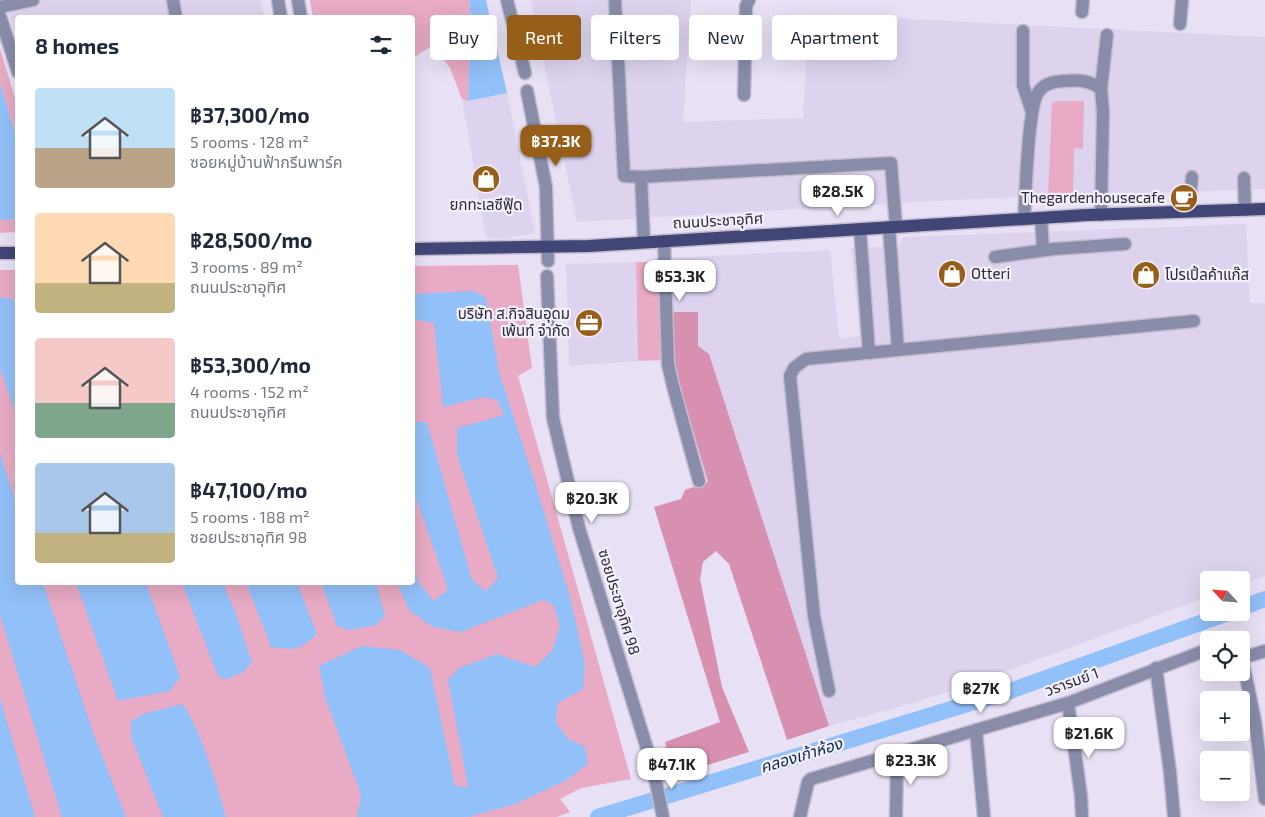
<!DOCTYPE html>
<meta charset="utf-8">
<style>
:root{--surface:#fff;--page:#f2f2f3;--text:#1f2937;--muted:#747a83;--accent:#975e1a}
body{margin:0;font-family:"Exo 2","Noto Sans Thai",sans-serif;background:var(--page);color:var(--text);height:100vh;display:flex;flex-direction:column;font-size:19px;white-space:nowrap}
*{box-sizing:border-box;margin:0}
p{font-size:16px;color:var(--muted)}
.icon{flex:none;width:28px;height:28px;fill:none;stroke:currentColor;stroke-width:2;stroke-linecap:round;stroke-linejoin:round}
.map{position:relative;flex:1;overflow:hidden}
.side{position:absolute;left:15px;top:15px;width:400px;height:570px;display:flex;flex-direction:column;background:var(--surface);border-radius:5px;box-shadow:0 5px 20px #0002}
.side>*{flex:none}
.banner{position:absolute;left:430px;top:15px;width:475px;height:45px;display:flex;gap:10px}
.needle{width:32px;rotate:296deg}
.buttons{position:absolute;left:1200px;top:571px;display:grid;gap:10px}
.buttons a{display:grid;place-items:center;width:50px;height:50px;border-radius:5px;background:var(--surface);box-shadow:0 5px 20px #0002;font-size:25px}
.price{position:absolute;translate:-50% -42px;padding:0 11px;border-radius:10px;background:#fff;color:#222;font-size:16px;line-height:32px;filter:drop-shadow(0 1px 2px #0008)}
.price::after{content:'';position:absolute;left:50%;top:30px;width:15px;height:11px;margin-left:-8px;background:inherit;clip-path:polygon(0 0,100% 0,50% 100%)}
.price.selected{background:var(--accent);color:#fff}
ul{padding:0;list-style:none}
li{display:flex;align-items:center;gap:15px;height:125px;padding:0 20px}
li span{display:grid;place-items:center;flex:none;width:140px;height:100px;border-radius:5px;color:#555}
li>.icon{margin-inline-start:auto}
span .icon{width:60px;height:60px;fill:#fffc;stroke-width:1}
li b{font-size:21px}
h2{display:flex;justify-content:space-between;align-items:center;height:60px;padding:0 20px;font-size:21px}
.chip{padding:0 18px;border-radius:5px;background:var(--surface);box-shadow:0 5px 20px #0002;font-size:18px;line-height:45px}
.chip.selected{background:var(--accent);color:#fff}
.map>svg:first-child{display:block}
.built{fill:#ddd3ef}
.green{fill:#e8aac4}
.forest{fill:#d790af}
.water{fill:#92c0f8}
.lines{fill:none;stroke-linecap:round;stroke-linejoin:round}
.canal{stroke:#92c0f8;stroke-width:16}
.minor-casing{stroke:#c3bcce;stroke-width:15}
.major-casing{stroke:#c3bcce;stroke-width:15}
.minor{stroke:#898daa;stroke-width:12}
.major{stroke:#414676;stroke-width:12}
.labels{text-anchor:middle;stroke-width:4.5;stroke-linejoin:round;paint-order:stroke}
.poi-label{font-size:15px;fill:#2e2b33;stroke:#f4effc;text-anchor:end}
.street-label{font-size:15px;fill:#2e2b33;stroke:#f4effc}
.water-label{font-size:16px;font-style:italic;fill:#09294d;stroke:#f4effc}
</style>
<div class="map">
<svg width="1265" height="817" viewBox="0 0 1265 817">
<rect width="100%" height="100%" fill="#e8e0f5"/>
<g class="built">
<polygon points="5,0 260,0 264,17 18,18 17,41"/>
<polygon points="531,0 691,0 683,122 803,118 809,14 1265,37 1265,189 971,199 577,222"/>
<polygon points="507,93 535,233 501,239 486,237 462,99 468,101"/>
<polygon points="1246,224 1250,303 1265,303 1265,576 1241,585 1241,580 1209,580 1209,596 983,680 906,705 829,726 709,354 698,346 698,313 672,312 669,258 830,250 839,339 860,336 851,248 899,246 903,237"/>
<polygon points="636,262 638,361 569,366 566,264"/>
</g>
<g class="green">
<polygon points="310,0 469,0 471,21 468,101 462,99 450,68 433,45 413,58 412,18 313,17"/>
<polygon points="0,49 17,105 17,139 0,83"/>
<polygon points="1057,101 1084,101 1083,149 1074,148 1073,196 1048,197 1052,103"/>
<polygon points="17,219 17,232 0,233 0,220"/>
<polygon points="636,262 660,262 664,360 638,361"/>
<polygon points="518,265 532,368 518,376 631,779 581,788 560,799 570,812 557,817 0,817 0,270 17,270 18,582 412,582 413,266"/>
</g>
<polygon class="forest" points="672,312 698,312 698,346 709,354 829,726 787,740 729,564 716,551 703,562 700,579 722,687 749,752 673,776 665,742 720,722 654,507 681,499 685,490 708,482 674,366"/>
<g class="water">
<polygon points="469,0 486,0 507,93 468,101 471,21"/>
<polygon points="0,83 17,139 17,219 0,220"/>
<polygon points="474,291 486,298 499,372 535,483 571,600 585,664 583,689 558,703 556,722 568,739 585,747 588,764 567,780 515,804 468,817 357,817 361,795 325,697 319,666 362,646 400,650 430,668 455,786 468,787 448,680 459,668 497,654 535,667 552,651 560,626 553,604 543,600 461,632 433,627 409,610 397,583 412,582 413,564 419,583 434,601 448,589 413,490 413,422 427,422 472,580 486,591 498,578 457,455 457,428 504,415 497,400 484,397 443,407 434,323 413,319 413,294"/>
<polygon points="0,297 17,300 17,418 0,368"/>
<polygon points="0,453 17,506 18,582 43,583 94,735 126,817 62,817 0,615"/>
<polygon points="76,583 146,583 180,677 170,691 118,701"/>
<polygon points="182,583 223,583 236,614 252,663 242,673 227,679 218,676"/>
<path d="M246,583h51l20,51c-18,17 -22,16 -46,13z"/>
<polygon points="321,583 376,583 385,616 376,625 349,630 337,626"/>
<polygon points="0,698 35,817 0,817"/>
<path d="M183,704c19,29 33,78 43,113h-63l-32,-80v-16l15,-8z"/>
</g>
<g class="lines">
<g class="canal">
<polyline points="1241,608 1265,599"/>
<polyline points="598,817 1010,691 1231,612"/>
</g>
<defs>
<g id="minor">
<polyline points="173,0 176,18"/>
<polyline points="278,0 281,18"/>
<polyline points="298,0 301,18"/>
<polyline points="507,0 525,73"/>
<polyline points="615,0 624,176 641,177"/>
<polyline points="0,7 33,0"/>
<polyline points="1082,12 1083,0"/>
<polyline points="0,16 18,72"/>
<polyline points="1180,24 1182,0"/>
<polyline points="1023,31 1023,85 1032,112"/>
<polyline points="1101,89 1107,35"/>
<polyline points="527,91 546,187 548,261"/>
<polyline points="744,95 746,6 749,0"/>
<polyline points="1244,178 1245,210"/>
<polyline points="1189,211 1192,177"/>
<polyline points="1041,218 1043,250"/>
<path d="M1024,219c2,-22 3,-117 16,-129 7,-8 15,-8 24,-9 14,-1 26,-1 37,8l2,23 -2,103"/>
<polyline points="889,227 898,350"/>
<polyline points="860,229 869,353"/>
<polyline points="664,241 668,364 673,386 699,481"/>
<polyline points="644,242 641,177 891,163 896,227"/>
<polyline points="995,257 1054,249 1125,244"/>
<polyline points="547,276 553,418 579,528 653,768 663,817"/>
<polyline points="1241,653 1255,721 1265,799"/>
<polyline points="1242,658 1265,651"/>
<polyline points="1156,668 1170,772 1174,817"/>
<polyline points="829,691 814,616 790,376 794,368 806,359 1194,321"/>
<polyline points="1068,703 1081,796 1082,817"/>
<polyline points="976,730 984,817"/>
<polyline points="800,817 808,782 811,779 1068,703 1209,649"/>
<polyline points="896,817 897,753"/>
</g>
<g id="major">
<polyline points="412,249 589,246 1087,215 1265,209"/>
<polyline points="0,253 18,253"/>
</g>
</defs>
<use href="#minor" class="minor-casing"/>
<use href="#major" class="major-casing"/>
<use href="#minor" class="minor"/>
<use href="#major" class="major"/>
</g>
<defs>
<symbol id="shop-disc" viewBox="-11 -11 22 22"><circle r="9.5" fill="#975e1a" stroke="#f4effc"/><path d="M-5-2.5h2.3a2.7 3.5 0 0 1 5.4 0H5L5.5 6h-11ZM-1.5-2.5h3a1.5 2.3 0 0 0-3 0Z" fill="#fff"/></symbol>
<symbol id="cafe-disc" viewBox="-11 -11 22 22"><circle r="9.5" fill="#975e1a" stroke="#f4effc"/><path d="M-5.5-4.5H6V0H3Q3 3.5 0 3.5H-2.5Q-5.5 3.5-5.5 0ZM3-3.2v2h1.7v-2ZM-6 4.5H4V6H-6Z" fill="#fff"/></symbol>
<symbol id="office-disc" viewBox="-11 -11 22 22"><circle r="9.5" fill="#975e1a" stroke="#f4effc"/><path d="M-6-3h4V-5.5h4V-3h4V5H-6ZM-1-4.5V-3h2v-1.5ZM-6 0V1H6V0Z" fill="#fff"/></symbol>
</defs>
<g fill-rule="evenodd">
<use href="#shop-disc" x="470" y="163" width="32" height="32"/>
<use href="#cafe-disc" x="1168" y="182" width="32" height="32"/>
<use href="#shop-disc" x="936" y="258" width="32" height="32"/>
<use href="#shop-disc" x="1130" y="259" width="32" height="32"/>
<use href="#office-disc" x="573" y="307" width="32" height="32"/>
</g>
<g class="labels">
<g class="poi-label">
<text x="1165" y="203">Thegardenhousecafe</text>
<text x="486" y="210" text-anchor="middle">ยกทะเลซีฟู๊ด</text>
<text x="971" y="279" text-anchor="start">Otteri</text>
<text x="1165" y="280" text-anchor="start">โปรเปิ้ลค้าแก๊ส</text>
<text x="570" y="319">บริษัท ส.กิจสินอุดม<tspan x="570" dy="17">เพ้นท์ จำกัด</tspan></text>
</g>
<g class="street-label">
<text transform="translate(718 221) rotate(-3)" y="5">ถนนประชาอุทิศ</text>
<text transform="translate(619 602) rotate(73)" y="5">ซอยประชาอุทิศ 98</text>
<text transform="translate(1072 682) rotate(-20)" y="5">วรารมย์ 1</text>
</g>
<g class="water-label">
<text transform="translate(801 755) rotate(-17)" y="6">คลองเก้าห้อง</text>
</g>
</g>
</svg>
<div class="buttons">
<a><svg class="needle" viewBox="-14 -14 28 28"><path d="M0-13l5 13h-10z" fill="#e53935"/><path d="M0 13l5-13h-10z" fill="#747a83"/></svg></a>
<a><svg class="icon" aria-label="locate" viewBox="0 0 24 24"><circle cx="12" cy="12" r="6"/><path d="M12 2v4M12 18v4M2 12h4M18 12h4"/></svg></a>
<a>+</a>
<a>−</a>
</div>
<b class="price selected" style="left:556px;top:167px">฿37.3K</b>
<b class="price" style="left:838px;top:217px">฿28.5K</b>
<b class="price" style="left:680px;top:302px">฿53.3K</b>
<b class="price" style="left:592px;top:524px">฿20.3K</b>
<b class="price" style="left:981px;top:714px">฿27K</b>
<b class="price" style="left:1089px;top:759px">฿21.6K</b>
<b class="price" style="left:911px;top:786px">฿23.3K</b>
<b class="price" style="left:672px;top:790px">฿47.1K</b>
<div class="banner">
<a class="chip">Buy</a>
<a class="chip selected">Rent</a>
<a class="chip">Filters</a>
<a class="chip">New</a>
<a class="chip">Apartment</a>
</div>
<section class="side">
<h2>8 homes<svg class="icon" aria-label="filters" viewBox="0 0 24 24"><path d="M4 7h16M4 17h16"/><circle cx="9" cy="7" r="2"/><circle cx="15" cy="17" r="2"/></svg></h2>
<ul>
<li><span style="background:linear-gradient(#bfe0f5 60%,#b9a48a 0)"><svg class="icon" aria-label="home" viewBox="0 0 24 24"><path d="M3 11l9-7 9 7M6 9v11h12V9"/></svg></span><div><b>฿37,300/mo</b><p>5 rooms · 128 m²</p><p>ซอยหมู่บ้านฟ้ากรีนพาร์ค</p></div></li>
<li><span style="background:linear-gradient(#ffd9b3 70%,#c2b280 0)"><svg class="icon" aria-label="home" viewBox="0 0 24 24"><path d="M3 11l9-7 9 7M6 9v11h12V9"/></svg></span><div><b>฿28,500/mo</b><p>3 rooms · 89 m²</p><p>ถนนประชาอุทิศ</p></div></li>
<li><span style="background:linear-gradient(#f6c9c9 65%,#7fa58c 0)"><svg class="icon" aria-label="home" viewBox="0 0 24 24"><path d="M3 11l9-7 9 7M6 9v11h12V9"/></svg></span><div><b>฿53,300/mo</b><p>4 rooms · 152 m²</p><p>ถนนประชาอุทิศ</p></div></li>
<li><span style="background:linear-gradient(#a9c7e8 70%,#c2b280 0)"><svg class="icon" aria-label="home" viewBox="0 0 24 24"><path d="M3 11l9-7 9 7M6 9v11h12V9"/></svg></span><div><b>฿47,100/mo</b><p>5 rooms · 188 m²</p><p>ซอยประชาอุทิศ 98</p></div></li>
</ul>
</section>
</div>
